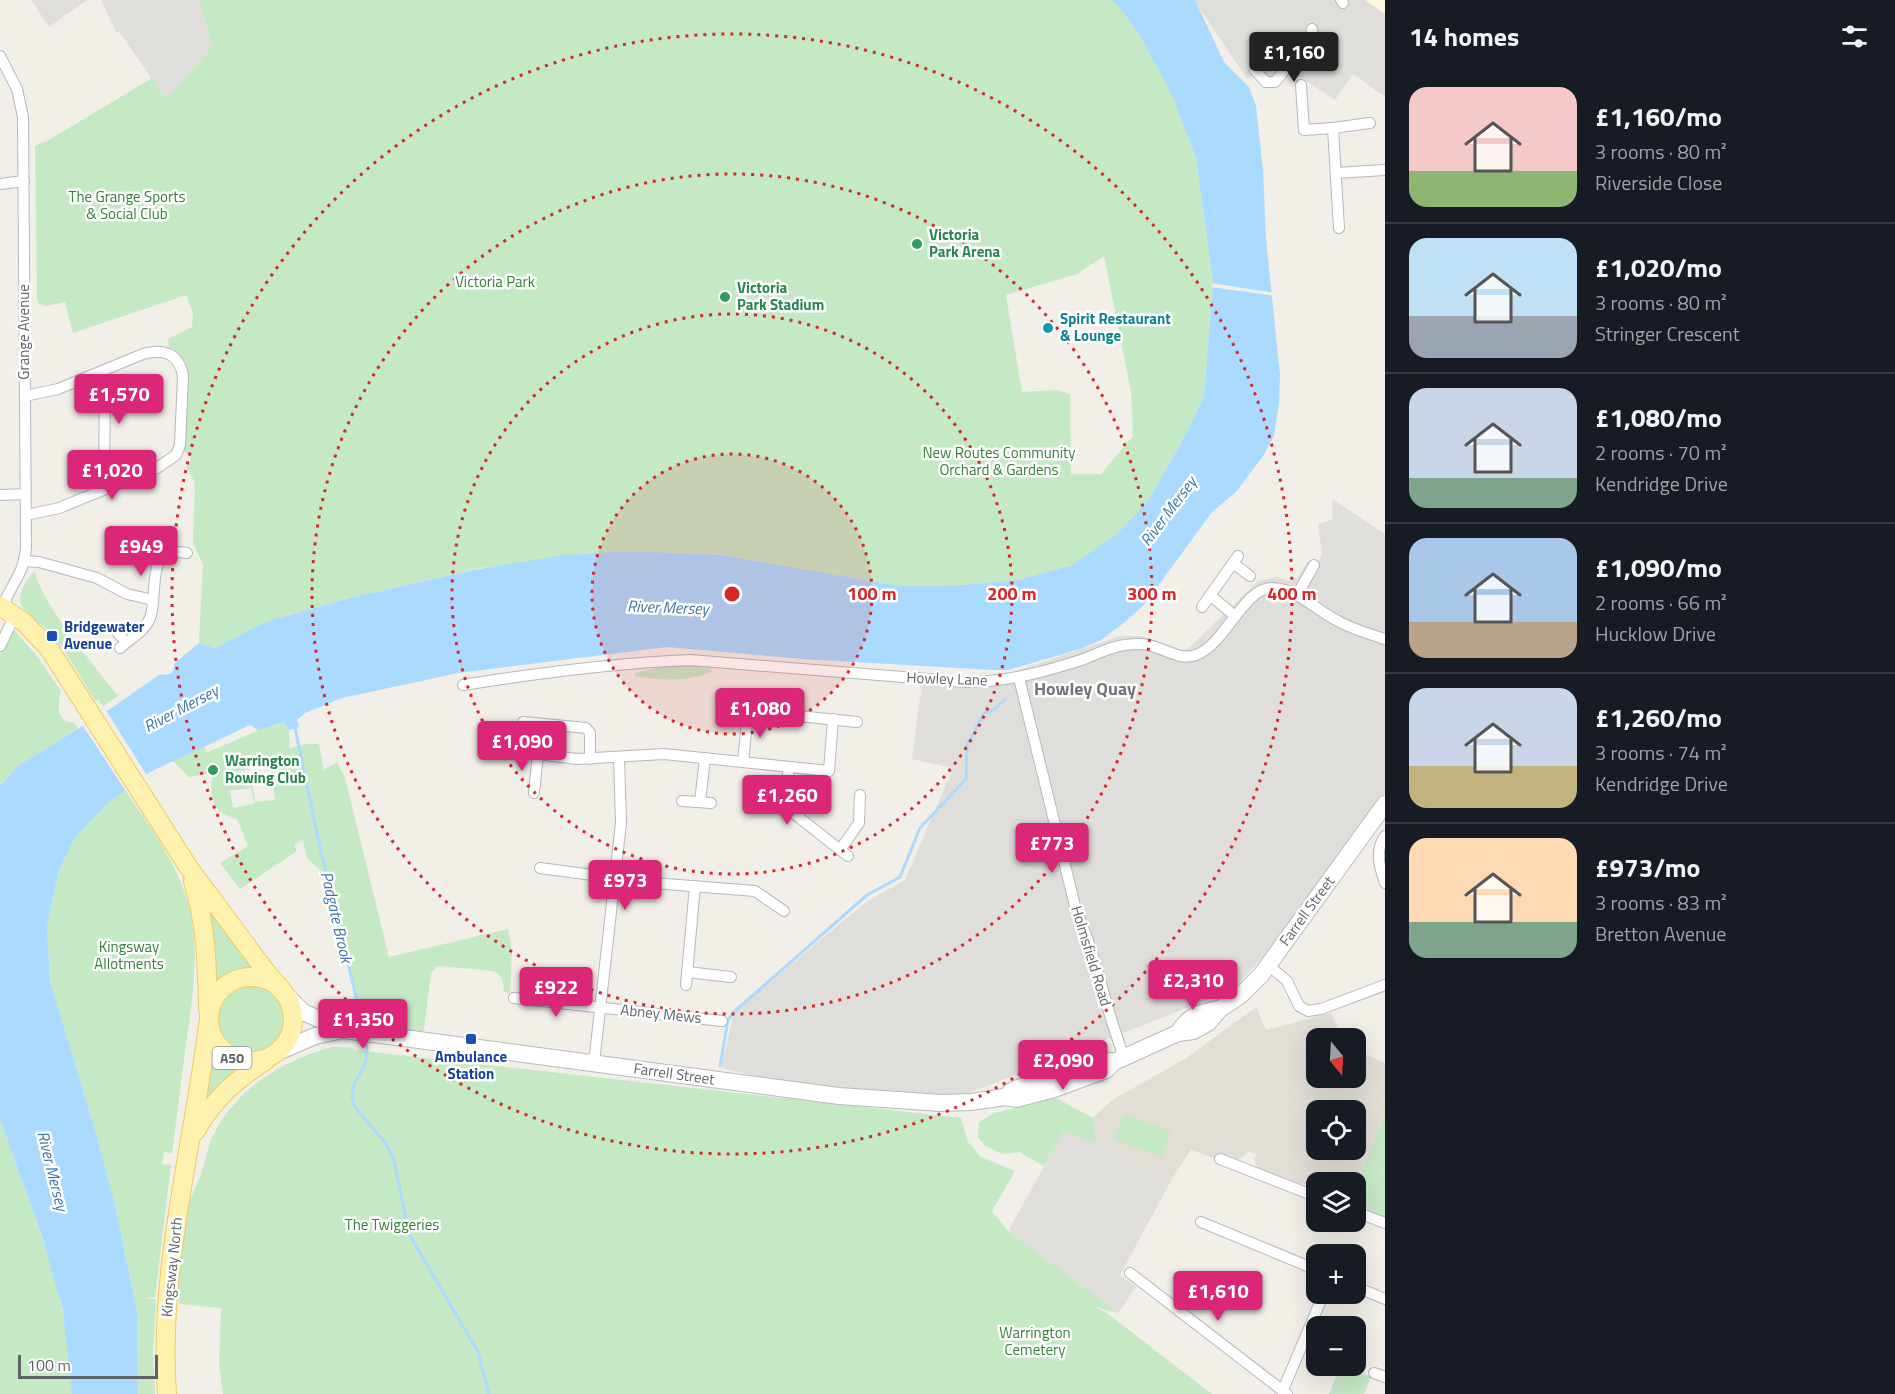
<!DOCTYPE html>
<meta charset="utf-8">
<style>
:root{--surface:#171b24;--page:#20242c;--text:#f1f3f6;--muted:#9ea1a6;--line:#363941;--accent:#db2777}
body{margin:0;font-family:"Titillium Web",sans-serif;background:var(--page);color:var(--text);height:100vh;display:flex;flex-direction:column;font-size:22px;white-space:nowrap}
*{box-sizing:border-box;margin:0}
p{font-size:20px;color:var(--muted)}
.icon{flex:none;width:33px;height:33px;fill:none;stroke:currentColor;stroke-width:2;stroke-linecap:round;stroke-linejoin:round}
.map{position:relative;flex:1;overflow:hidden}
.drawer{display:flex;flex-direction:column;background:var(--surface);width:510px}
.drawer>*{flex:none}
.needle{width:39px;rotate:162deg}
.controls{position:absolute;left:1306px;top:1028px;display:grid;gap:12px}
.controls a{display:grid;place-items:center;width:60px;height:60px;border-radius:12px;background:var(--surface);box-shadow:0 6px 24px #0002;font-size:30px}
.scale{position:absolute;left:18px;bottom:15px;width:140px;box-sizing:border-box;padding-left:6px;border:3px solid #5f6368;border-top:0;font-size:16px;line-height:21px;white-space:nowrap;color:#5f6368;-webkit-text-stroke:4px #fff;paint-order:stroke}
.price{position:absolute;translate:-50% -51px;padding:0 14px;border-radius:6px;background:var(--accent);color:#fff;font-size:20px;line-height:39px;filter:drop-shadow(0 2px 3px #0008)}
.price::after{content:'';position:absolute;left:50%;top:36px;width:18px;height:14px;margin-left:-9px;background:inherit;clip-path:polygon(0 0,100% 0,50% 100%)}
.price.active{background:#222;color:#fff}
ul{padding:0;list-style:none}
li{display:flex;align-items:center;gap:18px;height:150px;padding:0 24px}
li+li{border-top:2px solid var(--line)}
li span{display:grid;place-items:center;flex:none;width:168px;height:120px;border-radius:18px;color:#555}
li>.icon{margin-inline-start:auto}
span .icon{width:72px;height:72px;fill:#fffc;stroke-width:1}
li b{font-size:26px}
h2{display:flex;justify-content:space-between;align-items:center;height:72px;padding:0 24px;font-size:26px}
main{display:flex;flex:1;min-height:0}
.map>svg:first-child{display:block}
.commercial{fill:#fef7e0}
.industrial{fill:#e0deda}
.education{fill:#e1ded6;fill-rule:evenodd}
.green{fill:#c5e8c5;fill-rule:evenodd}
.water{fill:#aadaff}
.pier{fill:#f1efe8}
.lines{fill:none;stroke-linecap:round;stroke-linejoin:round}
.stream{stroke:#aadaff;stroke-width:3}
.street-casing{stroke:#b5b8bc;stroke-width:12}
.secondary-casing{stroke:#b6babf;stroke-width:18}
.primary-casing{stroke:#f2c960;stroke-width:20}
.street{stroke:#fff;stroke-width:10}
.secondary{stroke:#fff;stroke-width:16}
.primary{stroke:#fff2af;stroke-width:18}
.ring{fill:none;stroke:#d62828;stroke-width:3;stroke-dasharray:3 6}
.leisure-dot{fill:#2e9e5b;stroke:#fff;stroke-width:2}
.culture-dot{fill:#0f9aa8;stroke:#fff;stroke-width:2}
.transit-dot{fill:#1a4fb4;stroke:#fff;stroke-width:2}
.labels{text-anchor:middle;stroke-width:5;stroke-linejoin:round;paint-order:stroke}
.shield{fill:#fff;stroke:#8f9295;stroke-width:1.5}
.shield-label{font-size:14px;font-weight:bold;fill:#5f6368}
.park-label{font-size:15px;fill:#348238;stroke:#fff}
.leisure-label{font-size:15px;font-weight:bold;fill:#27864d;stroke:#fff;text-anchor:start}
.culture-label{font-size:15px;font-weight:bold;fill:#0d838f;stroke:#fff;text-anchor:start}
.street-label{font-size:15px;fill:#5f6368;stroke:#fff}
.transit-label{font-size:15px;font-weight:bold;fill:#164399;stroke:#fff;text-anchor:start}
.water-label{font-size:16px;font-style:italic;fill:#4174aa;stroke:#fff}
.quarter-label{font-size:18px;font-weight:bold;fill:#70757a;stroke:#fff}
.centre{fill:#d62828;stroke:#fff;stroke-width:3}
.ring-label{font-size:18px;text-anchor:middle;font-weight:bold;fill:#d62828;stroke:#fff;stroke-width:5;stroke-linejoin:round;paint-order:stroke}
</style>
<main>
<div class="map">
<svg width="1385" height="1394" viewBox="0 0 1385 1394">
<rect width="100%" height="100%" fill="#f1efe8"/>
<polygon class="commercial" points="1365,0 1385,0 1385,14"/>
<g class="industrial">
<polygon points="31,0 87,0 49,27"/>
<polygon points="101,0 199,0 212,47 166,99 125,40 120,33 116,32"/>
<polygon points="1194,0 1365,0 1385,14 1385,97 1353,74 1335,100 1291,71 1284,64 1247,79"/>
<polygon points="1332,499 1385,534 1385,793 1267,952 1233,990 951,1100 779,1081 721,1068 734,1012 866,902 905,880 953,768 912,759 923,675 1001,676 1120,636 1141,636 1184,650 1191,646 1258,581 1277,577 1290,581 1298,577 1308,561 1317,566 1322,553 1318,524 1333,519"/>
<polygon points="1064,1131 1173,1177 1120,1275 1136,1287 1118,1313 1008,1231"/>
</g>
<path class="education" d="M1256,1007l10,23 65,-17 12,25h-26v39h39v-27l29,13v50l-29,74v-5h-39v7l-59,-20 -4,-9 3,-6 -10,-3 -3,5 -6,4 -9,-5 -3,3 -9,1 -26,-9 -18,27 -76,-32 -4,-27 19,-18 73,-41zM1317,1110h39v39h-39z"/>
<g class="green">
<path d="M199,0h912l8,7 21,29 32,59 24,63 17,124 -9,114 -19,40 -35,62 -32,35 -46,32 -54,15 -56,5 -62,1 -178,-31 -90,-4 -152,17 -130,30 -85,24 -50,26 -16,-5 4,-78 -10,-22 2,-60 -9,-17 4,-3 1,-6 -8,-7 3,-85 -4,-7 -13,-10 -1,-9 24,-12 1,-14 -7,-18 -113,38 -8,-31 -19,4 -7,-2 -2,-3 -2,-155 12,-5 105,-63 14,21 46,-52zM1104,256l27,136 2,44 -32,38h-30l-1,-80 -13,-4 -35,2 -16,-97 71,-21z"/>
<path d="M35,571c3,28 63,99 83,125l-15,10 -5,-7 -2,2c-15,-22 -27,-47 -45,-67 -8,-10 -25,-18 -30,-30 -4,-10 6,-26 14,-33z"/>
<path d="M14,630l23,26 24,35c-4,14 -5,32 14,32l3,5 -59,37 -19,21v-132z"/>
<path d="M687,665l24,4 1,2c-21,11 -54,10 -77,5v-3l30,-7z"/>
<path d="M285,722l4,8 1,18 16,-4h13l5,26 13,-8 8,16 44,179 119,-28 4,21 -2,44 -7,-3c2,-9 -1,-16 -10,-20l-53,-5 -4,1 -5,7 -8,62 -60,-9 -36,-151 -20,-18 -4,-18 -9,5 3,6 -57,38 -20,-26 28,-17 -11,-27c-28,-7 -26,-23 -25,-46l-23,4 -17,-17 78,-35 8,5zM250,726l7,5 -51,22 -1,-6zM269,763l6,37 -20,2 -3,-23 -14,2 -1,-9 13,-3v-3zM251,788l3,16 -21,4 -3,-17z"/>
<path d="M125,790c19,29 42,58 55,91 23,53 14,107 6,163 -5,36 -9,73 -14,109l-8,-1 -2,12 9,1 -16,132 -12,2h13l-3,53 2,42h-17l-1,-82 -22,-107 -21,-79 -44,-144 -3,-55 11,-54 17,-36 34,-35z"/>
<path d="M203,894l54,78c-19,0 -31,4 -45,18z"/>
<circle cx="251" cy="1019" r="35"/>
<path d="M331,1047h20l4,3 606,68 7,24 13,15 34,14 -23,40 16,20 110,82 -23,-6 13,7 104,80h-989l-4,-28 2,-58 -42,-4 1,-15 -5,-1c4,-29 6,-59 15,-87 3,-10 9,-20 12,-30 4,-11 5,-24 11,-35 22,-47 69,-75 118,-89z"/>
<polygon points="211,1049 221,1058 244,1069 211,1099 197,1107"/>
<polygon points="1056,1098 1093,1118 1097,1145 1064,1131 1044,1166 1019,1152 1003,1154 985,1146 978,1137 979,1122 994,1113"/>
<polygon points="1385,1113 1385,1217 1356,1204 1356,1187"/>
<polygon points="1124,1114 1171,1132 1162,1157 1114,1139"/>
<path d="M0,1119c31,88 71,180 72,275h-72z"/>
<polygon points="1341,1365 1371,1377 1364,1394 1329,1394"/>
</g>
<polygon class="water" points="1111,0 1195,0 1224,62 1249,87 1256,106 1263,170 1266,239 1280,375 1279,403 1274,436 1263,456 1236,492 1212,512 1144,605 1125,622 1101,640 1080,649 1008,670 993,670 803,659 667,647 458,673 342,698 305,713 297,720 299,727 289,730 284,722 258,730 250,725 150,772 109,802 75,837 58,873 47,927 50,982 94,1126 115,1205 137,1312 138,1394 72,1394 63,1311 42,1236 0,1119 0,786 19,765 110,709 159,675 171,674 174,668 174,664 199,643 215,648 265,622 350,598 473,570 566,555 632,551 722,555 900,586 962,585 1018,580 1072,565 1118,533 1150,498 1185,436 1204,396 1213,282 1196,158 1172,95 1140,36 1119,7"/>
<g class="pier">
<polygon points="1212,283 1276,293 1276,296 1211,287"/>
<polygon points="105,709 148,777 127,793 81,723"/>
<polygon points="250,725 257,730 255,731 250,728 205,749 204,747"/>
</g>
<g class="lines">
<g class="stream">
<polyline points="295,728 319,843 363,1026"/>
<polyline points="365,1039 367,1049 366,1062 354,1085 352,1096 355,1107 387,1145 394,1160 409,1234 478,1352 489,1394"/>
<polyline points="720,1066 728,1020 734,1012 867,895 900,877 920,828 966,779 967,745 984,713 995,709 1005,699"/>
</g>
<defs>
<g id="street">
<polyline points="1341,0 1343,3"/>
<path d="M0,56l17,33 6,28 3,428c-1,30 -15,37 -23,62"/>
<polyline points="1255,70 1266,82 1275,82 1311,38 1312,29"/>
<polyline points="1301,85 1304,130 1333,128"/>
<polyline points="1336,173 1385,170"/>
<polyline points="0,184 24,181"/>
<polyline points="1339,228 1333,128 1370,123"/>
<polyline points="102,371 105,384 104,477 106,488"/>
<path d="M25,396l33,-7 85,-35c20,-6 36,-1 40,22l-3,69 -4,10 -19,13 -98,40 -33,7"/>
<polyline points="0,495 25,494"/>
<polyline points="157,533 167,553"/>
<polyline points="24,561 39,562 97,578 127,594 153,600"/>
<polyline points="1233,563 1250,576"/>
<polyline points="1210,595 1235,616"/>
<polyline points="1297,595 1314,565"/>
<polyline points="1202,607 1238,556"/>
<polyline points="117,632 126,642"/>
<polyline points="0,646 15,615"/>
<path d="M120,648c10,-9 25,-17 30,-30 7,-16 -1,-58 18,-65 6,-2 13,-1 19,0"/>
<polyline points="1019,678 1075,906 1092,952 1112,1022 1124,1058"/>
<path d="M463,685c75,-12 151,-22 227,-25l276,22c39,0 74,-9 112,-21 16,-5 30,-14 47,-16 8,-1 15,-2 23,0 16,3 31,16 48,10 30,-11 48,-69 77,-67 25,1 44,23 65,33 14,8 31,13 47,18"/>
<polyline points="789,715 857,722"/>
<polyline points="523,722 586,728 590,733 590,759"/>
<polyline points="487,737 538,754 577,759 664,754 829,771 833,719"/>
<polyline points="743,762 748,712"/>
<polyline points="789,767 785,798 792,812 848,856"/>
<polyline points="534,793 538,754"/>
<polyline points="682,801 711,803"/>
<polyline points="700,802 705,758"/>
<path d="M1385,836c-11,15 -5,32 0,47"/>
<polyline points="840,850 859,823 860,795"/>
<polyline points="540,868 653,883 755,891 784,911"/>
<polyline points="1268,965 1287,981 1299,1006 1308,1011 1321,1009 1385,985"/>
<polyline points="687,972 731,977"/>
<polyline points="686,985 695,886"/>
<polyline points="514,998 722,1021"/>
<polyline points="594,1063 621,823 619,757"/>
<polyline points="1220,1159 1317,1197"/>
<polyline points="1356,1212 1385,1223"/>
<polyline points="1201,1222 1317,1270"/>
<polyline points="1130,1273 1287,1394"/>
<polyline points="1356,1287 1385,1299"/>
<polyline points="1374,1373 1385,1377"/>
<polyline points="1283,1390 1324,1293"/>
</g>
<g id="secondary">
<polyline points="287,996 303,1012 344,1030 839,1096 941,1103 971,1102 1005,1097 1016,1099 1054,1089 1106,1070 1114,1062 1178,1033 1193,1031 1208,1023 1220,1009 1241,995 1261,975 1385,804"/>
<path d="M1178,1033c11,-18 22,-21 42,-24"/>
<polyline points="278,1052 315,1036 343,1030"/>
<polyline points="1010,1092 1015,1089 1101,1060 1114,1062"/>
</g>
<g id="primary">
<polyline points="0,606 24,622 50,650 189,868 267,973 281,989"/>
<path d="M193,881c13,44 14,81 15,127"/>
<circle cx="251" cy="1019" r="42"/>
<path d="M195,1132c19,-33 39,-51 70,-71"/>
<path d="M167,1394c-9,-125 26,-246 41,-369"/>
</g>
</defs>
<use href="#street" class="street-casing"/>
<use href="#secondary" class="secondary-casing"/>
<use href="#primary" class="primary-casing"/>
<use href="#street" class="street"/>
<use href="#secondary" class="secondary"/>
<use href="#primary" class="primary"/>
</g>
<circle cx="732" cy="594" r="140" fill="#d62828" fill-opacity=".12"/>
<g class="ring">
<circle cx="732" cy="594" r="140"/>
<circle cx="732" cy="594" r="280"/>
<circle cx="732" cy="594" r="420"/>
<circle cx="732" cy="594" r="560"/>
</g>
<g class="leisure-dot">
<circle cx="917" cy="244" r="6"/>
<circle cx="725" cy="297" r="6"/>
<circle cx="213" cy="770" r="6"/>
</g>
<circle class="culture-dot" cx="1048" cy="328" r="6"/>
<g class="transit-dot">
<rect x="46" y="630" width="12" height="12" rx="3"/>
<rect x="465" y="1033" width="12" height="12" rx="3"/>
</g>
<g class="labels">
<rect class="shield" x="212.5" y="1047" width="39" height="22" rx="4.5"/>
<g class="shield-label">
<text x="232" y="1063">A50</text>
</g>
<g class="park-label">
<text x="127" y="202">The Grange Sports<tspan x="127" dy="17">&amp; Social Club</tspan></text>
<text x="495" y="287">Victoria Park</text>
<text x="999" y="458">New Routes Community<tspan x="999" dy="17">Orchard &amp; Gardens</tspan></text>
<text x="129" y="952">Kingsway<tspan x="129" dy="17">Allotments</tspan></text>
<text x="392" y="1230">The Twiggeries</text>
<text x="1035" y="1338">Warrington<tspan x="1035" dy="17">Cemetery</tspan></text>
</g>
<g class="leisure-label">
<text x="929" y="240">Victoria<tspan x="929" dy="17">Park Arena</tspan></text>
<text x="737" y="293">Victoria<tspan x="737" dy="17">Park Stadium</tspan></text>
<text x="225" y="766">Warrington<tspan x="225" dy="17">Rowing Club</tspan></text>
</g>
<g class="culture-label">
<text x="1060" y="324">Spirit Restaurant<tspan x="1060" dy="17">&amp; Lounge</tspan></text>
</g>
<g class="street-label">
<text transform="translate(24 332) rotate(-90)" y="5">Grange Avenue</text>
<text transform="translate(947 679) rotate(2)" y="5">Howley Lane</text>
<text transform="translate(1307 911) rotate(-54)" y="5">Farrell Street</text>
<text transform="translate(1091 956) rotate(73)" y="5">Holmsfield Road</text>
<text transform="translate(661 1014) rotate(6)" y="5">Abney Mews</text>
<text transform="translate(674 1074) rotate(8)" y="5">Farrell Street</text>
<text transform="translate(172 1267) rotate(-84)" y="5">Kingsway North</text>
</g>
<g class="transit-label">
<text x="64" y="632">Bridgewater<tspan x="64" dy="17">Avenue</tspan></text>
<text x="471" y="1062" text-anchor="middle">Ambulance<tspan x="471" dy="17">Station</tspan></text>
</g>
<g class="water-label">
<text transform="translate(1168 511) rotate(-53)" y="6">River Mersey</text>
<text transform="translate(668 607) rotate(2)" y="6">River Mersey</text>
<text transform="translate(181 708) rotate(-28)" y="6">River Mersey</text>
<text transform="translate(337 917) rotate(77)" y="6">Padgate Brook</text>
<text transform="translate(53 1171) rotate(76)" y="6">River Mersey</text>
</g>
<g class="quarter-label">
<text x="1085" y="695">Howley Quay</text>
</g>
</g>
<circle cx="732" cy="594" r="9" class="centre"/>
<g class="ring-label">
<text x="872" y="600">100 m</text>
<text x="1012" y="600">200 m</text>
<text x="1152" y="600">300 m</text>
<text x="1292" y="600">400 m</text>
</g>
</svg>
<div class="controls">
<a><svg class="needle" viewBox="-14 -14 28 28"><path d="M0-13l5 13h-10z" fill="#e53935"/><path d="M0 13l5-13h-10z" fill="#9ea1a6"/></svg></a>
<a><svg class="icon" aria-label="locate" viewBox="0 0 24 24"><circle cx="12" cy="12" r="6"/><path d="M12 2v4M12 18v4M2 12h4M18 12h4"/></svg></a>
<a><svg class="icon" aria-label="layers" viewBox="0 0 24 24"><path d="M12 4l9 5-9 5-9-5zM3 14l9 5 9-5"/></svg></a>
<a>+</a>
<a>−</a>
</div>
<div class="scale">100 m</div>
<b class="price active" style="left:1294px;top:83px">£1,160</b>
<b class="price" style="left:119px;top:425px">£1,570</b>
<b class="price" style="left:112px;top:501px">£1,020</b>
<b class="price" style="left:141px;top:577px">£949</b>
<b class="price" style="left:760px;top:739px">£1,080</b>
<b class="price" style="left:522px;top:772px">£1,090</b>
<b class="price" style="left:787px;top:826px">£1,260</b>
<b class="price" style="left:1052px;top:874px">£773</b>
<b class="price" style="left:625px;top:911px">£973</b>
<b class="price" style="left:1193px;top:1011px">£2,310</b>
<b class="price" style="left:556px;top:1018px">£922</b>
<b class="price" style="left:363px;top:1050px">£1,350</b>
<b class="price" style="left:1063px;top:1091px">£2,090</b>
<b class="price" style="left:1218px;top:1322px">£1,610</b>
</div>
<section class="drawer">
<h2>14 homes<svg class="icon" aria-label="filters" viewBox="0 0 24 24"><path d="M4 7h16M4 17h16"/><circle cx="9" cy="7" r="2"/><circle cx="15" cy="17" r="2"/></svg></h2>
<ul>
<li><span style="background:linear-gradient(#f6c9c9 70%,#8fb573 0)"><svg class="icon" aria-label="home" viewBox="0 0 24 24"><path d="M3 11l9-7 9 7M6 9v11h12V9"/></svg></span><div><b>£1,160/mo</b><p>3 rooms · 80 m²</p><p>Riverside Close</p></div></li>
<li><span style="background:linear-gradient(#bfe0f5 65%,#9aa5b1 0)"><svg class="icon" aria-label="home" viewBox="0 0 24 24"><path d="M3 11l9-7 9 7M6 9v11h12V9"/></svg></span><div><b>£1,020/mo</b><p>3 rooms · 80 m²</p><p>Stringer Crescent</p></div></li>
<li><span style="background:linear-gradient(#c9d6e8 75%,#7fa58c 0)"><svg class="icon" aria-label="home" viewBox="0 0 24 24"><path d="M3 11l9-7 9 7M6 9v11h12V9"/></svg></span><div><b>£1,080/mo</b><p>2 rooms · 70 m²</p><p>Kendridge Drive</p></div></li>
<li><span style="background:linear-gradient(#a9c7e8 70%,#b9a48a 0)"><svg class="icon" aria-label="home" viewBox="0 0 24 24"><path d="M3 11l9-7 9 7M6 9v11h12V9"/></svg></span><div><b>£1,090/mo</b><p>2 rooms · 66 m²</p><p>Hucklow Drive</p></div></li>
<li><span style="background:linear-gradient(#c9d6e8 65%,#c2b280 0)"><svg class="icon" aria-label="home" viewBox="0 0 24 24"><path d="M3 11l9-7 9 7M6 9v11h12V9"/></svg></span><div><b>£1,260/mo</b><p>3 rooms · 74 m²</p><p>Kendridge Drive</p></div></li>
<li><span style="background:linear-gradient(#ffd9b3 70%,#7fa58c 0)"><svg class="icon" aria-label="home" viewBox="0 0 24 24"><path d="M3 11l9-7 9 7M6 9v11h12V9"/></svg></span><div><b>£973/mo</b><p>3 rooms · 83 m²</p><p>Bretton Avenue</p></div></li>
</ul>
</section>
</main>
